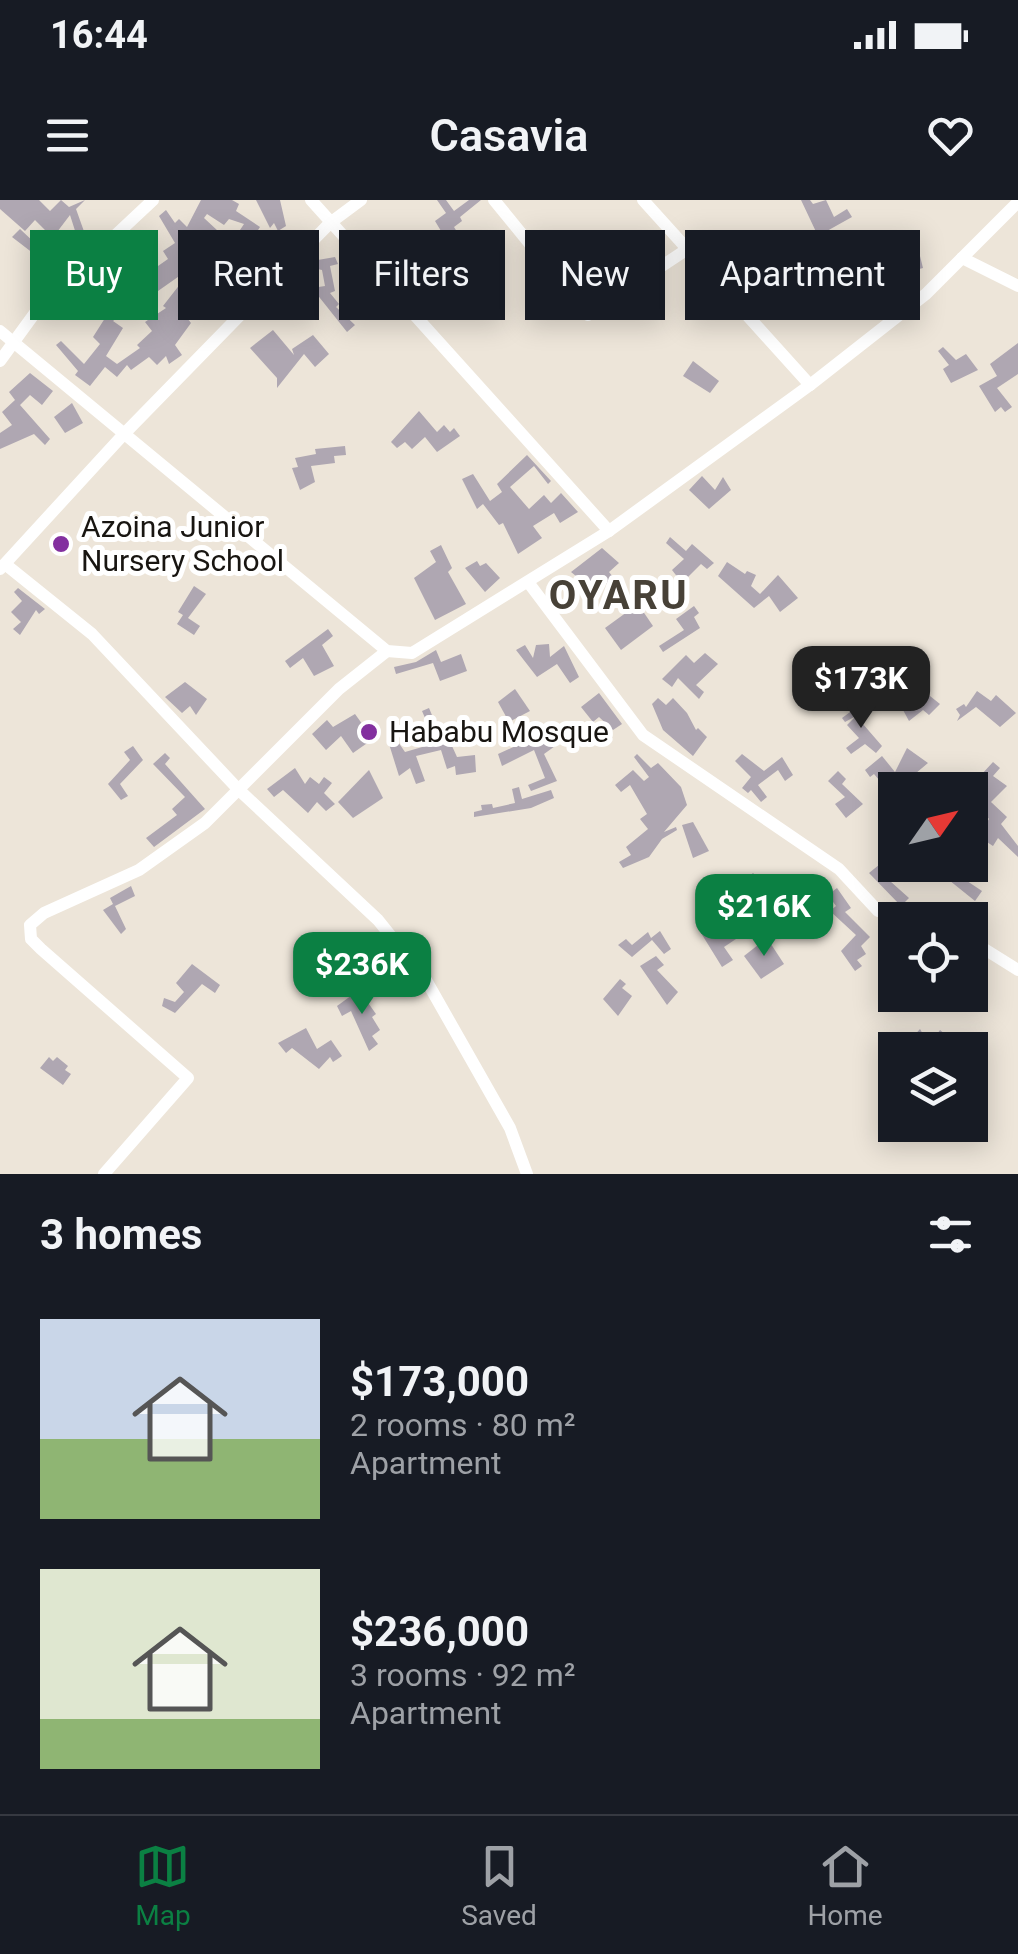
<!DOCTYPE html>
<meta charset="utf-8">
<style>
:root{--surface:#171b24;--page:#20242c;--text:#f1f3f6;--muted:#9ea1a6;--line:#363941;--accent:#0b8043}
body{margin:0;font-family:Roboto,sans-serif;background:var(--page);color:var(--text);height:100vh;display:flex;flex-direction:column;font-size:38px;white-space:nowrap}
*{box-sizing:border-box;margin:0}
p{font-size:32px;color:var(--muted)}
.icon{flex:none;width:55px;height:55px;fill:none;stroke:currentColor;stroke-width:2;stroke-linecap:round;stroke-linejoin:round}
.map{position:relative;height:974px;overflow:hidden}
.sheet{display:flex;flex-direction:column;background:var(--surface);flex:1}
.sheet>*{flex:none}
.top-card{position:absolute;left:30px;top:30px;width:960px;height:90px;display:flex;gap:20px}
.needle{width:65px;rotate:56deg}
.fabs{position:absolute;left:878px;top:572px;display:grid;gap:20px}
.fabs a{display:grid;place-items:center;width:110px;height:110px;border-radius:0px;background:var(--surface);box-shadow:0 5px 25px #0003;font-size:50px}
.price{position:absolute;translate:-50% -85px;padding:0 22px;border-radius:20px;background:var(--accent);color:#fff;font-size:32px;line-height:65px;filter:drop-shadow(0 2px 5px #0008)}
.price::after{content:'';position:absolute;left:50%;top:60px;width:30px;height:22px;margin-left:-15px;background:inherit;clip-path:polygon(0 0,100% 0,50% 100%)}
.price.on{background:#222;color:#fff}
ul{padding:0;list-style:none}
li{display:flex;align-items:center;gap:30px;height:250px;padding:0 40px}
li span{display:grid;place-items:center;flex:none;width:280px;height:200px;border-radius:0px;color:#555}
li>.icon{margin-inline-start:auto}
span .icon{width:120px;height:120px;fill:#fffc;stroke-width:1}
li b{font-size:42px}
h2{display:flex;justify-content:space-between;align-items:center;height:120px;padding:0 40px;font-size:42px}
.chip{padding:0 35px;border-radius:0px;background:var(--surface);box-shadow:0 5px 25px #0003;font-size:35px;line-height:90px}
.chip.on{background:var(--accent);color:#fff}
.status{display:flex;justify-content:space-between;align-items:center;height:70px;padding:0 50px;background:var(--surface);direction:ltr}
.status svg{height:28px;fill:currentColor}
header{display:flex;justify-content:space-between;align-items:center;height:130px;padding:0 40px;background:var(--surface);font-size:45px;font-weight:600}
.tab-bar{display:flex;justify-content:space-around;align-items:center;height:140px;border-top:2px solid var(--line);background:var(--surface);font-size:28px;color:var(--muted)}
.tab-bar a{display:grid;justify-items:center;gap:5px}
.tab-bar .on{color:var(--accent)}
.map>svg:first-child{display:block}
.building{fill:#afa7b2}
.lines{fill:none;stroke-linecap:round;stroke-linejoin:round}
.minor{stroke:#fff;stroke-width:12}
.poi-dot{fill:#83309f;stroke:#fff;stroke-width:4}
.labels{text-anchor:middle;stroke-width:10;stroke-linejoin:round;paint-order:stroke}
.poi-label{font-size:30px;fill:#181511;stroke:#fff;text-anchor:start}
.district-label{font-size:40px;font-weight:bold;letter-spacing:2.5px;fill:#474137;stroke:#fff}
</style>
<div class="status"><b>16:44</b><svg viewBox="0 0 49 12"><path d="M0 12V9h3v3zM5 12V6h3v6zM10 12V3h3v9zM15 12V0h3v12zM26 1h20v11H26zM47 4h2v5h-2z"/></svg></div>
<header><svg class="icon" aria-label="menu" viewBox="0 0 24 24"><path d="M4 6h16M4 12h16M4 18h16"/></svg>Casavia<svg class="icon" aria-label="heart" viewBox="0 0 24 24"><path d="M12 20l-8-8c-3-5 5-10 8-4 3-6 11-1 8 4z"/></svg></header>
<div class="map">
<svg width="1018" height="974" viewBox="0 0 1018 974">
<rect width="100%" height="100%" fill="#ede5d9"/>
<g class="building">
<polygon points="0,0 39,0 50,11 61,0 69,7 85,0 76,9 86,37 96,32 99,37 82,52 80,47 68,51 66,46 78,40 70,15 38,57 12,37 20,29 36,44 47,32 35,20 25,31 0,9"/>
<polygon points="201,0 232,0 239,4 236,11 260,27 251,41 238,33 244,24 229,19 224,25 207,14 204,18 218,31 216,33 254,63 247,70 250,75 232,91 227,86 221,92 214,84 190,105 192,108 184,114 191,123 175,145 182,155 169,164 166,156 157,165 149,157 131,170 127,165 117,177 105,167 90,186 75,175 78,171 56,145 61,141 84,164 100,144 93,137 114,104 110,108 88,80 105,69 114,84 105,90 117,102 134,90 139,97 113,121 123,128 106,156 117,164 140,148 137,145 152,131 145,122 166,108 163,106 195,65 158,91 153,84 143,90 138,80 168,59 163,51 175,43 159,16 166,10 175,23 179,19 187,27"/>
<polygon points="256,0 280,0 286,26 278,31 274,23 270,28"/>
<polygon points="437,0 446,0 454,11 469,0 481,0 460,17 462,21 454,27 464,43 474,35 479,41 466,51 464,46 450,55 434,36 441,31 435,21 446,13"/>
<polygon points="801,0 810,0 813,4 826,0 834,17 847,9 852,17 818,36"/>
<polygon points="915,36 923,68 894,76 885,44"/>
<polygon points="775,40 782,56 799,45 816,70 807,76 803,70 762,98 752,83 768,72 763,61 769,58 764,45"/>
<polygon points="335,57 338,64 330,66 335,91 330,93 339,104 336,107 355,125 347,132 312,88 325,86 322,70 313,68 312,61"/>
<polygon points="273,130 294,155 292,149 313,135 329,154 315,167 304,154 277,188 277,178 250,148"/>
<polygon points="1018,143 1018,174 997,188 1012,207 1005,212 1001,207 995,212 979,186 997,176 990,164"/>
<polygon points="943,147 956,160 966,154 978,170 951,183 943,169 949,165 938,151"/>
<polygon points="693,161 719,181 710,193 683,176"/>
<polygon points="30,173 53,191 42,205 30,195 20,205 50,239 45,245 34,234 0,249 0,233 12,225 2,212 15,200 9,192"/>
<polygon points="72,203 83,223 65,233 54,217"/>
<polygon points="419,211 437,232 444,225 450,232 454,228 460,236 437,252 425,237 412,249 405,242 397,248 391,242"/>
<polygon points="345,246 346,255 334,256 335,263 311,266 315,282 300,290 292,268 298,267 295,258 316,254 315,249"/>
<polygon points="527,255 551,281 548,284 534,266 510,287 516,294 529,309 544,295 551,303 561,293 578,312 560,323 554,313 533,326 542,338 518,354 503,323 499,325 483,304 477,309 462,279 473,274 490,301 502,292 497,284"/>
<polygon points="702,276 715,290 723,277 731,290 709,309 689,290"/>
<polygon points="670,337 686,351 692,344 714,363 707,369 701,364 682,383 672,370 684,359 666,343"/>
<polygon points="441,345 452,368 448,372 466,404 435,420 414,378 436,362 430,351"/>
<polygon points="602,348 619,363 609,372 613,377 597,393 571,372"/>
<polygon points="477,361 480,366 486,363 500,378 485,392 465,368"/>
<polygon points="727,362 745,374 747,371 756,375 751,386 760,394 778,375 798,398 780,412 769,396 754,408 718,376"/>
<polygon points="194,386 206,394 188,418 200,426 194,435 177,424 183,415 178,412"/>
<polygon points="18,388 45,409 39,414 36,410 20,435 13,429 21,422 11,412 22,401 14,392"/>
<polygon points="638,404 653,426 621,450 605,428"/>
<polygon points="694,406 699,413 694,417 700,428 663,452 659,446 684,430 676,419"/>
<polygon points="328,429 333,436 322,445 334,466 314,476 303,458 290,468 285,461"/>
<polygon points="549,444 550,457 564,446 579,477 570,483 557,464 537,477 516,450 525,445 533,458 536,445"/>
<polygon points="436,450 441,462 461,454 467,471 440,481 433,463 396,474 394,467 416,462"/>
<polygon points="705,453 718,464 696,485 704,492 699,499 678,478 672,487 662,479 686,455 694,463"/>
<polygon points="185,482 207,499 196,515 190,506 182,513 165,497"/>
<polygon points="515,489 530,511 509,522 498,502"/>
<polygon points="977,491 991,501 996,495 1016,513 1000,527 976,507 957,521 960,515 956,509 964,504 966,507"/>
<polygon points="925,492 940,504 929,515 923,510 909,521 903,510"/>
<polygon points="599,493 622,524 613,530 599,517 593,522 581,507"/>
<polygon points="658,498 666,505 673,498 687,513 696,530 698,528 707,537 693,556 663,530 652,504"/>
<polygon points="865,501 870,507 856,516 882,546 876,553 865,544 851,554 846,548 859,538 847,525 856,516 845,522 842,518"/>
<polygon points="429,508 442,539 448,537 457,557 475,555 476,572 456,575 455,566 447,569 441,550 416,556 425,581 416,584 410,568 399,576 389,544 396,539 405,552 436,543 422,511"/>
<polygon points="355,514 373,539 353,553 341,536 326,550 312,534 327,520 333,527"/>
<polygon points="571,523 576,531 544,554 557,581 531,591 528,585 545,578 534,550 502,566 498,554 550,530 552,535"/>
<polygon points="133,546 143,560 120,584 128,596 121,600 108,584 130,560 124,552"/>
<polygon points="907,548 928,563 891,594 874,574 870,577 865,570 882,556 895,572"/>
<polygon points="165,553 170,558 165,564 205,609 154,647 146,638 177,615 172,609 185,597 153,564"/>
<polygon points="637,554 651,568 658,563 681,587 687,605 664,632 676,627 677,630 662,639 649,657 623,668 619,662 631,655 626,647 648,629 640,619 647,614 630,585 621,592 615,585 633,570 644,581 649,577 634,557"/>
<polygon points="742,554 764,571 782,557 793,575 785,581 778,570 758,585 767,597 761,602 751,590 748,593 742,588 751,577 735,561"/>
<polygon points="993,562 1000,568 993,576 1007,586 991,602 1007,617 1001,624 1018,646 1018,657 998,638 993,646 978,636 989,619 977,605 987,595 979,587 987,580 981,575"/>
<polygon points="295,568 305,584 310,577 319,584 324,577 332,583 324,593 335,604 326,611 317,602 308,613 283,590 274,597 267,589"/>
<polygon points="369,570 383,598 353,618 338,602"/>
<polygon points="838,571 846,579 842,584 863,604 846,618 835,604 845,597 828,581"/>
<polygon points="519,587 522,599 551,590 554,598 531,608 474,617 474,612 482,610 481,605 492,604 493,608 515,603 512,589"/>
<polygon points="693,622 709,651 693,658 682,625"/>
<polygon points="895,652 895,661 881,673 909,698 901,706 869,673"/>
<polygon points="946,665 965,665 955,673 982,691 975,701 939,672"/>
<polygon points="753,673 774,693 758,711 775,727 769,733 749,736 748,731 724,747 733,760 722,767 701,733 714,724 705,709 714,703 719,711 727,707 731,715 753,699 740,685"/>
<polygon points="131,686 135,696 115,706 126,729 121,734 103,710 113,704 110,698"/>
<polygon points="837,688 851,708 845,712 870,737 861,746 866,754 857,760 862,766 855,771 841,751 856,735 830,711 836,706 828,695"/>
<polygon points="660,731 671,749 664,754 652,740 632,757 618,745 626,739 632,745 648,732 651,738"/>
<polygon points="767,738 784,764 761,779 744,756"/>
<polygon points="656,756 664,765 657,770 678,792 667,805 640,766"/>
<polygon points="192,764 220,785 215,793 202,784 175,813 162,806 164,798 175,802 184,792 176,783"/>
<polygon points="620,779 626,784 622,788 632,796 618,816 603,799"/>
<polygon points="359,790 376,814 372,817 380,830 372,836 378,844 369,851 351,811 342,816 337,806"/>
<polygon points="306,828 317,849 331,840 342,856 333,862 330,857 319,869 292,848 286,853 278,843"/>
<polygon points="920,829 929,845 940,830 964,850 901,850"/>
<polygon points="49,857 53,861 57,857 68,866 65,870 71,874 63,885 40,868"/>
</g>
<g class="lines">
<g class="minor">
<polyline points="311,0 609,331"/>
<polyline points="494,0 588,115 686,50"/>
<polyline points="643,0 810,185"/>
<polyline points="962,58 1018,86"/>
<polyline points="0,131 387,451 412,453 609,331 810,185 926,94 1018,2"/>
<polyline points="0,161 40,106 153,0"/>
<polyline points="5,364 92,434 238,589 378,720 426,780 510,928 527,974"/>
<polyline points="0,369 123,235 330,23 361,0"/>
<polyline points="528,382 643,535 839,669 878,711 914,720"/>
<polyline points="970,740 1018,770"/>
<polyline points="104,974 188,878 41,749 31,739 30,725 44,713 139,670 205,623 339,489 387,451"/>
</g>
</g>
<g class="poi-dot">
<circle cx="61" cy="344" r="10"/>
<circle cx="369" cy="532" r="10"/>
</g>
<g class="labels">
<g class="poi-label">
<text x="81" y="337">Azoina Junior<tspan x="81" dy="34">Nursery School</tspan></text>
<text x="389" y="542">Hababu Mosque</text>
</g>
<g class="district-label">
<text x="619" y="409">OYARU</text>
</g>
</g>
</svg>
<div class="fabs">
<a><svg class="needle" viewBox="-14 -14 28 28"><path d="M0-13l5 13h-10z" fill="#e53935"/><path d="M0 13l5-13h-10z" fill="#9ea1a6"/></svg></a>
<a><svg class="icon" aria-label="locate" viewBox="0 0 24 24"><circle cx="12" cy="12" r="6"/><path d="M12 2v4M12 18v4M2 12h4M18 12h4"/></svg></a>
<a><svg class="icon" aria-label="layers" viewBox="0 0 24 24"><path d="M12 4l9 5-9 5-9-5zM3 14l9 5 9-5"/></svg></a>
</div>
<b class="price on" style="left:861px;top:531px">$173K</b>
<b class="price" style="left:764px;top:759px">$216K</b>
<b class="price" style="left:362px;top:817px">$236K</b>
<div class="top-card">
<a class="chip on">Buy</a>
<a class="chip">Rent</a>
<a class="chip">Filters</a>
<a class="chip">New</a>
<a class="chip">Apartment</a>
</div>
</div>
<section class="sheet">
<h2>3 homes<svg class="icon" aria-label="filters" viewBox="0 0 24 24"><path d="M4 7h16M4 17h16"/><circle cx="9" cy="7" r="2"/><circle cx="15" cy="17" r="2"/></svg></h2>
<ul>
<li><span style="background:linear-gradient(#c9d6e8 60%,#8fb573 0)"><svg class="icon" aria-label="home" viewBox="0 0 24 24"><path d="M3 11l9-7 9 7M6 9v11h12V9"/></svg></span><div><b>$173,000</b><p>2 rooms · 80 m²</p><p>Apartment</p></div></li>
<li><span style="background:linear-gradient(#dfe7d0 75%,#8fb573 0)"><svg class="icon" aria-label="home" viewBox="0 0 24 24"><path d="M3 11l9-7 9 7M6 9v11h12V9"/></svg></span><div><b>$236,000</b><p>3 rooms · 92 m²</p><p>Apartment</p></div></li>
</ul>
</section>
<nav class="tab-bar">
<a class="on"><svg class="icon" aria-label="map" viewBox="0 0 24 24"><path d="M3 6l6-2 6 2 6-2v14l-6 2-6-2-6 2zM9 4v14M15 6v14"/></svg>Map</a>
<a><svg class="icon" aria-label="saved" viewBox="0 0 24 24"><path d="M7 4h10v16l-5-4-5 4z"/></svg>Saved</a>
<a><svg class="icon" aria-label="home" viewBox="0 0 24 24"><path d="M3 11l9-7 9 7M6 9v11h12V9"/></svg>Home</a>
</nav>
